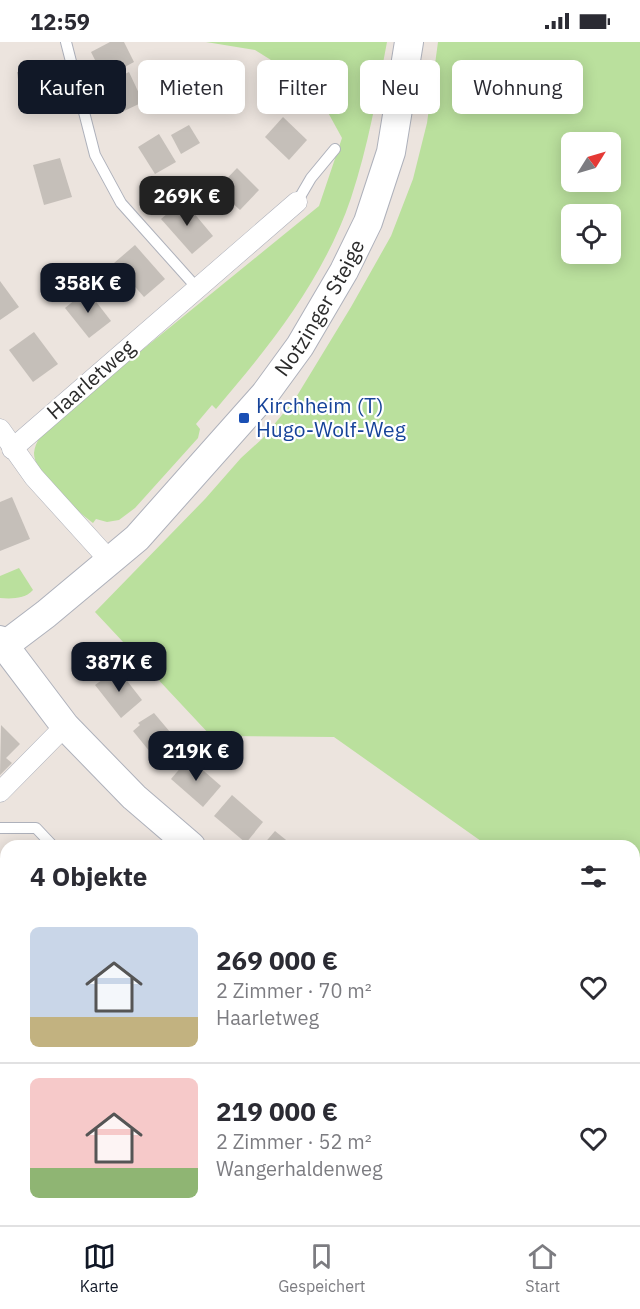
<!DOCTYPE html>
<html lang="de">
<meta charset="utf-8">
<style>
:root{--surface:#fff;--page:#f7f7f7;--text:#2b2b33;--muted:#7c7c81;--line:#e1e1e2;--accent:#111827}
body{margin:0;font-family:"IBM Plex Sans",sans-serif;background:var(--page);color:var(--text);height:100vh;display:flex;flex-direction:column;font-size:22px;white-space:nowrap}
*{box-sizing:border-box;margin:0}
p{font-size:20px;color:var(--muted)}
.icon{flex:none;width:33px;height:33px;fill:none;stroke:currentColor;stroke-width:2;stroke-linecap:round;stroke-linejoin:round}
.map{position:relative;flex:1;overflow:hidden}
.details{position:absolute;left:0px;top:798px;width:640px;height:386px;display:flex;flex-direction:column;background:var(--surface);border-radius:18px 18px 0 0;box-shadow:0 3px 15px #0003}
.details>*{flex:none}
.banner{position:absolute;left:18px;top:18px;width:604px;height:54px;display:flex;gap:12px}
.needle{width:39px;rotate:53deg}
.fabs{position:absolute;left:561px;top:90px;display:grid;gap:12px}
.fabs a{display:grid;place-items:center;width:60px;height:60px;border-radius:9px;background:var(--surface);box-shadow:0 3px 15px #0003;font-size:30px}
.price{position:absolute;translate:-50% -51px;padding:0 14px;border-radius:12px;background:var(--accent);color:#fff;font-size:20px;line-height:39px;filter:drop-shadow(0 2px 3px #0008)}
.price::after{content:'';position:absolute;left:50%;top:36px;width:18px;height:14px;margin-left:-9px;background:inherit;clip-path:polygon(0 0,100% 0,50% 100%)}
.price.current{background:#222;color:#fff}
ul{padding:0;list-style:none}
li{display:flex;align-items:center;gap:18px;height:150px;padding:0 30px}
li+li{border-top:2px solid var(--line)}
li span{display:grid;place-items:center;flex:none;width:168px;height:120px;border-radius:9px;color:#555}
li>.icon{margin-inline-start:auto}
span .icon{width:72px;height:72px;fill:#fffc;stroke-width:1}
li b{font-size:26px}
h2{display:flex;justify-content:space-between;align-items:center;height:72px;padding:0 30px;font-size:26px}
.chip{padding:0 21px;border-radius:9px;background:var(--surface);box-shadow:0 3px 15px #0003;font-size:21px;line-height:54px}
.chip.current{background:var(--accent);color:#fff}
.status{display:flex;justify-content:space-between;align-items:center;height:42px;padding:0 30px;background:var(--surface);direction:ltr}
.status svg{height:16px;fill:currentColor}
.menu{display:flex;justify-content:space-around;align-items:center;height:84px;border-top:2px solid var(--line);background:var(--surface);font-size:16px;color:var(--muted)}
.menu a{display:grid;justify-items:center;gap:3px}
.menu .current{color:var(--accent)}
.map>svg:first-child{display:block}
.green{fill:#bae09d;fill-rule:evenodd}
.lines{fill:none;stroke-linecap:round;stroke-linejoin:round}
.stream{stroke:#76d5e9;stroke-width:6}
.building{fill:#c5bfb9}
.service-casing{stroke:#aeb1bb;stroke-width:12}
.minor-casing{stroke:#aeb1bb;stroke-width:21}
.secondary-casing{stroke:#aeb1bb;stroke-width:30}
.primary-casing{stroke:#c4c4c4;stroke-width:33}
.service{stroke:#fff;stroke-width:10}
.minor{stroke:#fff;stroke-width:20}
.secondary{stroke:#fff;stroke-width:28}
.primary{stroke:#eabe65;stroke-width:32}
.transit-dot{fill:#1a4fb4;stroke:#fff;stroke-width:2}
.labels{text-anchor:middle;stroke-width:4.5;stroke-linejoin:round;paint-order:stroke}
.street-label{font-size:21px;fill:#2b2b2b;stroke:#fff}
.transit-label{font-size:21px;fill:#164399;stroke:#fff;text-anchor:start}
</style>
<div class="status"><b>12:59</b><svg viewBox="0 0 49 12"><path d="M0 12V9h3v3zM5 12V6h3v6zM10 12V3h3v9zM15 12V0h3v12zM26 1h20v11H26zM47 4h2v5h-2z"/></svg></div>
<div class="map">
<svg width="640" height="1183" viewBox="0 0 640 1183">
<rect width="100%" height="100%" fill="#ece4de"/>
<g class="green">
<path d="M206,0h181c-10,53 -19,105 -36,156 -27,80 -81,148 -135,211l-4,-4 -16,19 4,5 -2,9 -63,70 -16,12 -12,2 -11,-3 -3,4c-17,-13 -59,-47 -59,-70 1,-12 9,-20 16,-28l269,-219 23,-68 -28,-51 -59,-37z"/>
<path d="M438,0h202v911l-5,-4 -1,-103h-146l-154,-109 -123,-1 -116,-124 110,-113 36,-41 22,-20 32,-39 56,-92 40,-71 22,-57 14,-56zM572,100h38v40h-38zM572,172h38v40h-38z"/>
<path d="M19,526l14,22c-8,9 -22,9 -33,8v-22z"/>
<polygon points="38,1178 172,1178 188,1183 36,1183"/>
</g>
<g class="lines">
<g class="stream">
<polyline points="0,1037 6,1042"/>
<polyline points="110,1178 122,1183"/>
</g>
</g>
<g class="building">
<polygon points="110,0 124,0 134,20 104,36 91,10"/>
<polygon points="44,26 49,62 22,66 17,30"/>
<polygon points="129,30 143,60 120,71 106,41"/>
<polygon points="283,75 307,98 289,118 265,95"/>
<polygon points="189,83 200,101 181,112 171,93"/>
<polygon points="159,92 176,120 155,132 138,105"/>
<polygon points="60,116 72,155 44,163 33,123"/>
<polygon points="237,126 259,148 240,168 217,147"/>
<polygon points="183,158 213,194 192,212 161,177"/>
<polygon points="135,203 165,237 144,255 114,221"/>
<polygon points="0,239 19,265 0,278"/>
<polygon points="87,248 111,279 89,296 65,266"/>
<polygon points="34,290 58,322 33,340 9,308"/>
<polygon points="12,455 30,497 0,509 0,460"/>
<polygon points="117,626 142,658 121,676 95,643 102,638 101,636"/>
<polygon points="154,671 181,703 174,708 176,710 159,721 133,689 140,683 138,681"/>
<polygon points="1,683 20,702 6,716 12,721 0,733"/>
<polygon points="189,716 221,744 203,765 171,737"/>
<polygon points="232,753 263,780 246,801 214,774"/>
<polygon points="275,789 291,802 293,804 262,804"/>
<rect x="0" y="815" width="6" height="83"/>
<polygon points="634,980 640,983 640,1013 634,1009"/>
<polygon points="634,1166 640,1169 640,1183 617,1183 621,1178 634,1178"/>
</g>
<g class="lines">
<defs>
<g id="service">
<polyline points="66,0 95,113 121,161 197,246"/>
<polyline points="297,160 311,136 335,107"/>
<polyline points="0,786 36,786 53,804"/>
<polyline points="0,939 6,939"/>
</g>
<g id="minor">
<polyline points="0,387 34,435 110,519"/>
<polyline points="12,407 297,160"/>
<polyline points="0,750 65,684"/>
<polyline points="634,959 640,963"/>
<polyline points="0,1066 6,1071"/>
</g>
<g id="secondary">
<polyline points="0,598 65,684 134,755 191,804"/>
<path id="s1" d="M5,603l41,-31 91,-76 128,-144 35,-48 44,-75 24,-49 23,-70 18,-110"/>
</g>
<g id="primary">
<polyline points="0,984 6,984"/>
<polyline points="634,1119 640,1123"/>
</g>
</defs>
<use href="#service" class="service-casing"/>
<use href="#minor" class="minor-casing"/>
<use href="#secondary" class="secondary-casing"/>
<use href="#primary" class="primary-casing"/>
<use href="#service" class="service"/>
<use href="#minor" class="minor"/>
<use href="#secondary" class="secondary"/>
<use href="#primary" class="primary"/>
</g>
<rect class="transit-dot" x="238" y="370" width="12" height="12" rx="3"/>
<g class="labels">
<g class="street-label">
<text dy="7" stroke="none"><textPath href="#s1" startOffset="465">Notzinger Steige</textPath></text>
<text transform="translate(91 338) rotate(-41)" y="7">Haarletweg</text>
</g>
<g class="transit-label">
<text x="256" y="371">Kirchheim (T)<tspan x="256" dy="24">Hugo-Wolf-Weg</tspan></text>
</g>
</g>
</svg>
<div class="fabs">
<a><svg class="needle" viewBox="-14 -14 28 28"><path d="M0-13l5 13h-10z" fill="#e53935"/><path d="M0 13l5-13h-10z" fill="#7c7c81"/></svg></a>
<a><svg class="icon" aria-label="locate" viewBox="0 0 24 24"><circle cx="12" cy="12" r="6"/><path d="M12 2v4M12 18v4M2 12h4M18 12h4"/></svg></a>
</div>
<b class="price current" style="left:187px;top:185px">269K €</b>
<b class="price" style="left:88px;top:272px">358K €</b>
<b class="price" style="left:119px;top:651px">387K €</b>
<b class="price" style="left:196px;top:740px">219K €</b>
<div class="banner">
<a class="chip current">Kaufen</a>
<a class="chip">Mieten</a>
<a class="chip">Filter</a>
<a class="chip">Neu</a>
<a class="chip">Wohnung</a>
</div>
<section class="details">
<h2>4 Objekte<svg class="icon" aria-label="filters" viewBox="0 0 24 24"><path d="M4 7h16M4 17h16"/><circle cx="9" cy="7" r="2"/><circle cx="15" cy="17" r="2"/></svg></h2>
<ul>
<li><span style="background:linear-gradient(#c9d6e8 75%,#c2b280 0)"><svg class="icon" aria-label="home" viewBox="0 0 24 24"><path d="M3 11l9-7 9 7M6 9v11h12V9"/></svg></span><div><b>269 000 €</b><p>2 Zimmer · 70 m²</p><p>Haarletweg</p></div><svg class="icon" aria-label="heart" viewBox="0 0 24 24"><path d="M12 20l-8-8c-3-5 5-10 8-4 3-6 11-1 8 4z"/></svg></li>
<li><span style="background:linear-gradient(#f6c9c9 75%,#8fb573 0)"><svg class="icon" aria-label="home" viewBox="0 0 24 24"><path d="M3 11l9-7 9 7M6 9v11h12V9"/></svg></span><div><b>219 000 €</b><p>2 Zimmer · 52 m²</p><p>Wangerhaldenweg</p></div><svg class="icon" aria-label="heart" viewBox="0 0 24 24"><path d="M12 20l-8-8c-3-5 5-10 8-4 3-6 11-1 8 4z"/></svg></li>
</ul>
</section>
</div>
<nav class="menu">
<a class="current"><svg class="icon" aria-label="map" viewBox="0 0 24 24"><path d="M3 6l6-2 6 2 6-2v14l-6 2-6-2-6 2zM9 4v14M15 6v14"/></svg>Karte</a>
<a><svg class="icon" aria-label="saved" viewBox="0 0 24 24"><path d="M7 4h10v16l-5-4-5 4z"/></svg>Gespeichert</a>
<a><svg class="icon" aria-label="home" viewBox="0 0 24 24"><path d="M3 11l9-7 9 7M6 9v11h12V9"/></svg>Start</a>
</nav>
